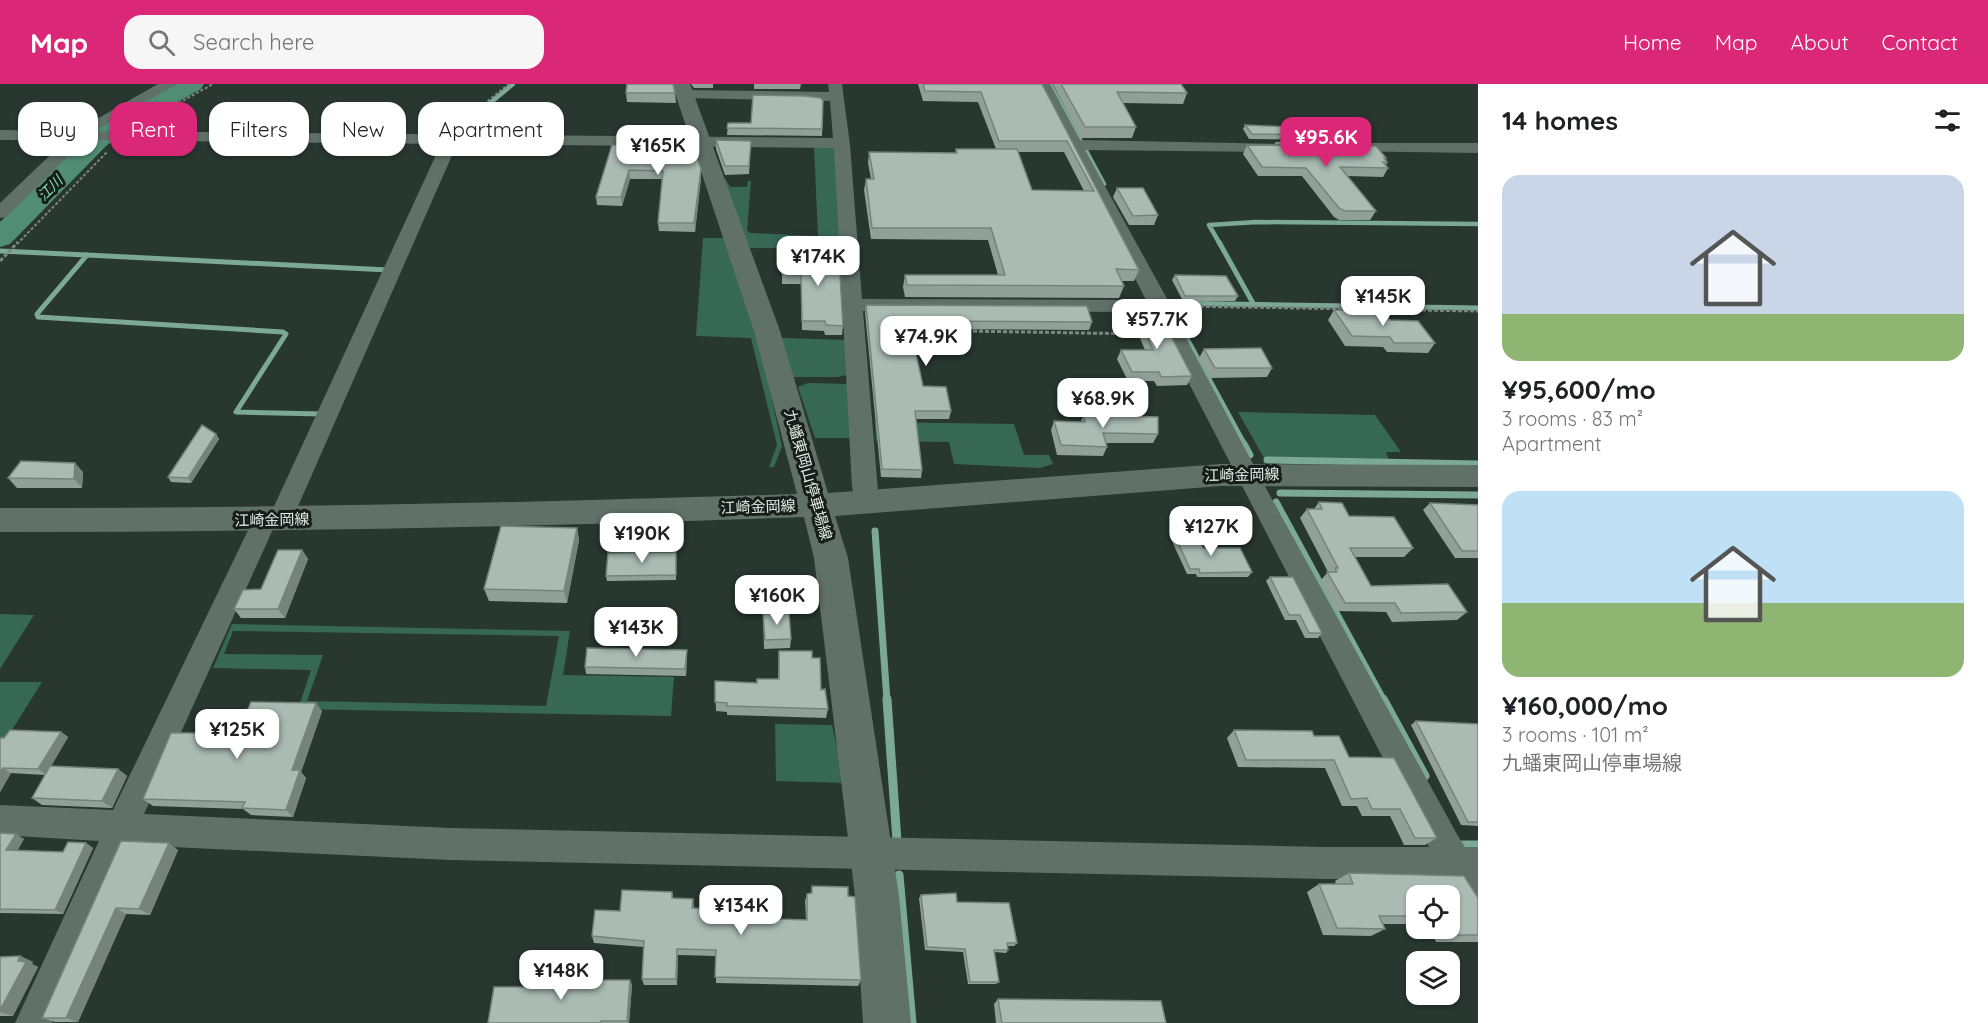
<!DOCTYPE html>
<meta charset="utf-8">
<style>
:root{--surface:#fff;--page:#f6f6f6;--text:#202124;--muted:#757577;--accent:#db2777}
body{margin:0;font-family:Quicksand,"Noto Sans JP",sans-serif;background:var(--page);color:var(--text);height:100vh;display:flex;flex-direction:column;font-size:22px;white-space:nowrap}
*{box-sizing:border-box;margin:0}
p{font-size:20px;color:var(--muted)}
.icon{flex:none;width:33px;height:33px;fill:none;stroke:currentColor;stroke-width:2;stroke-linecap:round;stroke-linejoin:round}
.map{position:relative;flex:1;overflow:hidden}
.side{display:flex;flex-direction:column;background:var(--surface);width:510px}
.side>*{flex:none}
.hud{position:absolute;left:18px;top:18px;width:570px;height:54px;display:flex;gap:12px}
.buttons{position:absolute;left:1406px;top:801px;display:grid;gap:12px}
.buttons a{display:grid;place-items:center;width:54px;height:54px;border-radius:12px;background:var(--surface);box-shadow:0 2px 4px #0004;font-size:30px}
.price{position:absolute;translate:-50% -51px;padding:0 14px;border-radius:12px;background:#fff;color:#222;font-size:20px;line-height:39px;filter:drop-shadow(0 2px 3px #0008)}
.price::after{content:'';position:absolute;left:50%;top:36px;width:18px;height:14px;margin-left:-9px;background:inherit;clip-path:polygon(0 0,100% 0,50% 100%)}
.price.on{background:var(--accent);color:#fff}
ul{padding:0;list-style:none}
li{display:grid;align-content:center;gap:12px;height:318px;padding:0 24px}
li span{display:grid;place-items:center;height:186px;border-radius:18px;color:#555}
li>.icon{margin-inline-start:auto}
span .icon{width:108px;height:108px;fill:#fffc;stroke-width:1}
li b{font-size:26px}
h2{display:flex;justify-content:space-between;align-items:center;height:72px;padding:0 24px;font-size:26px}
.chip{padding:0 21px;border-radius:18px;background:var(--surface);box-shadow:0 2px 4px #0004;font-size:21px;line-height:54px}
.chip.on{background:var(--accent);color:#fff}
header{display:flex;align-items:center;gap:36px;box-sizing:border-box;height:84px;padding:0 30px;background:var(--accent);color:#fff}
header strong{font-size:28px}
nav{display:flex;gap:33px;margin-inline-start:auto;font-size:21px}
.search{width:420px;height:54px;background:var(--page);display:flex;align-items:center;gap:15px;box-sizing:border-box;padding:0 21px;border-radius:18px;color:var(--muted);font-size:22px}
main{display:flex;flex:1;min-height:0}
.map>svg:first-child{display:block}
.green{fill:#376855;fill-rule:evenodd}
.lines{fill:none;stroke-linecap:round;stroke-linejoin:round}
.stream-far3{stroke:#7ca896;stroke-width:4.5}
.stream-far2{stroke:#7ca896;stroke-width:5}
.stream-far1{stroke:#7ca896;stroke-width:7}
.stream{stroke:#7ca896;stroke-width:9}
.river{fill:#518c74;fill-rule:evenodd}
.path-far1{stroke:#7b8882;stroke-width:2;stroke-dasharray:3 2;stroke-linecap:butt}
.path{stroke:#7b8882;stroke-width:3;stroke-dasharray:4 2;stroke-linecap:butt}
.minor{fill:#607169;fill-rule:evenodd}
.secondary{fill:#607169;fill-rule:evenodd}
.wall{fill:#91a19a;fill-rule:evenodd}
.shaded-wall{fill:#76837d}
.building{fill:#a9bbb3;stroke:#76837d;stroke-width:1.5}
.labels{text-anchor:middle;stroke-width:6;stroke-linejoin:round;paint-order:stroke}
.far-water-label{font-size:14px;font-style:italic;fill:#85e1bb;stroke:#161d1a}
.street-label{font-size:15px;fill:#e1ebe6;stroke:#161d1a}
</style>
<header>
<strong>Map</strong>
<div class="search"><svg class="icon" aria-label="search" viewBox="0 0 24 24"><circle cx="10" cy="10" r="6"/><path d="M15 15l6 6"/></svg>Search here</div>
<nav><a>Home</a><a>Map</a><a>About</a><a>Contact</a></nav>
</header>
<main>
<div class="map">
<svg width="1478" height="939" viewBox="0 0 1478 939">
<rect width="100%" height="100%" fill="#283730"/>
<g class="green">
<polygon points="814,62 835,62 846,164 749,164 723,94 725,94 730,103 747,103 748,97 751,97 747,146 750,149 818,152"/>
<polygon points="703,154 725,154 758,252 782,362 774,383 769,383 777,361 751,254 696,252"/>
<polygon points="782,254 850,256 851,290 838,293 792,293 780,255"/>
<polygon points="808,299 849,300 853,354 815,354 798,303"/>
<polygon points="1238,328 1375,331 1401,368 1386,368 1389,376 1264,374"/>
<polygon points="875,338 1014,340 1024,371 1049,371 1053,380 1040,384 954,380 949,358 876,357"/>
<polygon points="0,530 34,531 0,585"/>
<path d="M232,540l338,7 -7,44 111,2 -3,39 -373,-7 13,-39 -98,-2zM233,547l326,5 -13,70 -239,-5 16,-46 -99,-1z"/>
<polygon points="0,598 42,598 5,657 0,657"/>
<polygon points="775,640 832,641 845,699 776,697"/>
</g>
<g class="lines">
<g class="stream-far3">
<polyline points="1050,0 1104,100"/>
<polyline points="120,41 149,49"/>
<polyline points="445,52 450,52 513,0"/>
<polyline points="1277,60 1343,61"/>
<polyline points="1220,160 1209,141 1257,138 1478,140"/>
</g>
<g class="stream-far2">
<polyline points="1219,158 1254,221"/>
<polyline points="0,167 87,171 37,230 38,233 283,248 286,250 236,328 322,330"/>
<polyline points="87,171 388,186"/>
<polyline points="1167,218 1245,361"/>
<polyline points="1168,219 1478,224"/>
</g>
<g class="stream-far1">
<polyline points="1244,360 1250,371"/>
<polyline points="1267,376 1478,380"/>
<polyline points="1280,409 1478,411"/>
<polyline points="1276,418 1384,617"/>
<polyline points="875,447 887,617"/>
</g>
<g class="stream">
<polyline points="887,615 897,757"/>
<polyline points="1383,615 1425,692"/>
<polyline points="1462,761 1478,761"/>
<polyline points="899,791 912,939"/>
</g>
<polygon class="river" points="176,0 204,0 201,5 134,42 106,62 10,160 0,163 0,138 88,52 116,32"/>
<g class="path-far1">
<polyline points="148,36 213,0"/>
<polyline points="460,39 509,0"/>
<polyline points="17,160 107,68"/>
</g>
<g class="path">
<polyline points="0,177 18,158"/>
<polyline points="1182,222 1478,227"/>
<polyline points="907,246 1142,250"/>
</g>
<g class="minor">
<path d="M158,0h18l-81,47 738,7 -3,-37 -146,-3 -7,-4 7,-4 145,2 -1,-8h14l8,61 12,154 284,1 -110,-216h14l30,56 205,4 2,3 -8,5 -194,-2 86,156 -1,2 97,182 191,346 7,11h13v67l-12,-5 -18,-30h-124l-874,-19 -320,-15 -78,178h-37l84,-182 -99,-6v-30l113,5 140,-290 3,-7 9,-2 6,2 170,-369 -357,-4 -78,77 -6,1v-15l66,-63h-66v-10l76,1zM457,60l377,4 18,339 6,22 9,3 9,-3 3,-6 -16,-192 289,1 277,535h-105l-874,-19 -306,-14 130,-287 6,2 9,-2 3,-7z"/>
<polygon points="1343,59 1478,59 1478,69 1337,67 1335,64 1337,61"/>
</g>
<path class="secondary" d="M672,0h18l90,247 48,162 393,-29 257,1v22l-257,-1 -386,30 13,42 51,338 12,127h-48l-8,-127 -41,-338 -10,-41c-268,10 -536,15 -804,15v-24c266,0 531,-5 797,-14l-43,-163z"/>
</g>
<g class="wall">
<polygon points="691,0 713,0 713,4 694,4"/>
<polygon points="754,0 801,0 800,5 754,5"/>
<path d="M918,0h124l97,186 -5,11h-13l3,5 -5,12 -214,-1 -2,-10 2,-12h93l-10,-35 -117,-1 -7,-49 2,-11h5l-3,-16 1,-11 86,1 1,-4h40l-18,-47 -55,-1zM1018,68h46l20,39 -52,-1z"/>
<polygon points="1053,0 1181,0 1187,9 1183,20 1122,19 1136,43 1132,54 1081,54"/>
<polygon points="626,9 675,9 676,19 627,18"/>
<polygon points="823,17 822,52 727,51 728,39 751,39"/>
<polygon points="1245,41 1361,51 1358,56 1249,55 1243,45"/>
<polygon points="716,56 751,57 749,90 725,91 716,65"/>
<polygon points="612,61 701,85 701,94 695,148 659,147 658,139 662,95 630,95 622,122 597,121 596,113"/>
<polygon points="1247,61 1386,74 1385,76 1387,78 1386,81 1388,84 1383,93 1348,92 1376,127 1370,136 1339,136 1334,133 1302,92 1258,92 1243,70"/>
<polygon points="1117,104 1158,131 1154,141 1129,141 1113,113"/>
<polygon points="782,172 839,173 843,242 842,251 825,251 824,247 802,246 801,200 782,200"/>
<polygon points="1175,191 1238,212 1235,217 1183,217 1172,196"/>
<polygon points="866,221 1092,238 1089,246 911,245 923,302 951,327 949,335 916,335 922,386 921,394 881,393 865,229"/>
<polygon points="1334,226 1390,236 1435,259 1428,269 1387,268 1383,263 1345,262 1328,236"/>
<polygon points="1136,227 1192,292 1187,301 1157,302 1154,297 1128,297 1117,275 1121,266 1145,266 1132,236"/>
<polygon points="1204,265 1272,284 1267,293 1210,294 1199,274"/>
<polygon points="1083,331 1158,350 1153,359 1106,359 1107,363 1103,372 1057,371 1051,346 1054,337 1081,338"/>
<polygon points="216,350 219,355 191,399 171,398 168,393"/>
<polygon points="83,388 82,404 17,404 8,394"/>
<polygon points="1319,418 1349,432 1413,464 1404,473 1355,473 1371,502 1467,528 1457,536 1392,538 1386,528 1337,527 1320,497 1328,488 1300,434 1307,425 1314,425"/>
<polygon points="1430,419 1478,421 1478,474 1455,474 1423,426"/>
<polygon points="577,444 579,456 567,519 489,517 484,505"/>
<polygon points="1174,450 1203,464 1252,488 1248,493 1197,493 1196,490 1187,490 1171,455"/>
<polygon points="302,466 308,475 285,534 241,534 234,525 261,505"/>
<polygon points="676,468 676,496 607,497 606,492"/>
<polygon points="1270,493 1322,549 1318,554 1305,554 1296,536 1285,536 1266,497"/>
<polygon points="763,530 791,555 790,564 764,565"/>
<polygon points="687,566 687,574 686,592 586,590 585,583"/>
<polygon points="779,567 812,574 828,625 826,634 727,631 727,628 716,627 715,597 757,599 778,595"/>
<polygon points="322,627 301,688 306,694 293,733 251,731 243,725 153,722 143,715 238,649"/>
<polygon points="1416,637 1478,640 1478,742 1461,741 1411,641"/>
<polygon points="1234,646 1314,652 1349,673 1437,754 1425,761 1404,761 1390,732 1362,732 1357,722 1342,722 1325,684 1238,683 1227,654"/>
<polygon points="61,648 68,653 51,682 118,685 127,692 112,724 42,721 32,714 45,691 11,689 0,708 4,654"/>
<polygon points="0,749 24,755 17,766 63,768 86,759 93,764 63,830 0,829"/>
<polygon points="121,757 178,766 150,831 126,830 78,938 55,938 42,934"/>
<polygon points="1349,789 1478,814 1478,858 1436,858 1430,844 1449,844 1449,812 1416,812 1416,840 1383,840 1385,845 1371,852 1323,851 1307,808 1319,800 1336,800 1335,797"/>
<polygon points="812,802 848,812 861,896 858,902 716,899 716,872 678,871 677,901 644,901 642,895 644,863 594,859 592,852 620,827 672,808 673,814 693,815 694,824 750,834 806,836 805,817 807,810 811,809"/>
<polygon points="921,811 957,818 1017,859 1014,862 1008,862 1008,866 1006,869 994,868 999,898 996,900 968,900 963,868 925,866 919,814"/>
<polygon points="20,872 33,878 32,880 38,883 13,932 0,932 0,873"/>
<polygon points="560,890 559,894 572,896 630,896 632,901 629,939 488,939"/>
<polygon points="998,915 1166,939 996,939 994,920"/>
</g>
<g class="shaded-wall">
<polygon points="701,85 701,94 695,148 694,139"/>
<polygon points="629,86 630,95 622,122 621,113"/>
<polygon points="216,350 219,355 191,399 188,394"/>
<polygon points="75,379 83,388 82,404 74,395"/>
<polygon points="577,444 579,456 567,519 564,507"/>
<polygon points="302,466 308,475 285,534 278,525"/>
<polygon points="687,566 687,574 686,592 685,585"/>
<polygon points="316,619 322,627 301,688 306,694 293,733 286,726 292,686"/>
<polygon points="61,648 68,653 46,691 38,685"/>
<polygon points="3,684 11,689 0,708 0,689"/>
<polygon points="118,685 127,692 112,724 102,717"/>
<polygon points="16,750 24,755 15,771 6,766"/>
<polygon points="86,759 93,764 63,830 55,826"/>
<polygon points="169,759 178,766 150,831 139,825"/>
<polygon points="116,824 126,830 78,938 66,934"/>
<polygon points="677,865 678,871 677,901 676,895"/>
<polygon points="20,872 33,878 32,880 38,883 13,932 0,928 0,926 18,877"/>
<polygon points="557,885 560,890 559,898 555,893"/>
<polygon points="630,896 632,901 629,939 628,939 627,937"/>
</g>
<g class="building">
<polygon points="627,0 673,0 675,9 626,9"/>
<polygon points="923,0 1042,0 1139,186 1116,185 1124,202 907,201 905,191 1005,191 991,144 872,144 866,95 874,95 869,68 957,69 956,65 1017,65 1032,106 1094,107 1067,57 999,57 981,8 925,7"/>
<polygon points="1061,0 1181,0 1187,9 1117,8 1136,43 1085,43"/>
<polygon points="753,11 805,12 821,14 823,17 822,45 727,44 728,39 751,39"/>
<polygon points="1245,41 1314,44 1354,44 1361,51 1252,50"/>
<polygon points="673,56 691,56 701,85 694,139 658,139 663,87 629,86 621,113 596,113 612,61 664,61 672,59"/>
<polygon points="716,56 751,57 749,82 725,82"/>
<polygon points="1247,61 1376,62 1386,74 1384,74 1387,78 1383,78 1388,84 1340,83 1376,127 1345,127 1339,124 1306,84 1262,83"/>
<polygon points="1117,104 1143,104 1158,131 1133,132"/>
<polygon points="782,172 839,173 843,242 826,241 825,237 802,237 801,191 782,190"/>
<polygon points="1175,191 1226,192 1238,212 1185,212"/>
<polygon points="866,221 1087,222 1092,238 909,237 923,302 946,303 951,327 915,327 922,386 882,385"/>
<polygon points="1334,226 1383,227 1390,236 1418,237 1435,259 1394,259 1390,253 1352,252"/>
<polygon points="1136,227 1158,227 1192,292 1161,293 1159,288 1132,288 1121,266 1153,266"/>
<polygon points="1261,264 1272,284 1215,284 1204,265"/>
<polygon points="1083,331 1158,333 1158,350 1103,349 1107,363 1061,361 1054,337 1085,338"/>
<polygon points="202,341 216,350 188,394 168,393"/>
<polygon points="21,377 75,379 74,395 8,394"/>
<polygon points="1319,418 1342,419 1349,432 1394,433 1413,464 1350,464 1371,502 1448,500 1467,528 1401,529 1395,519 1345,519 1327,488 1337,488 1335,484 1338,484 1307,425 1322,425"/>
<polygon points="1430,419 1478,421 1478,467 1462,467"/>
<polygon points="501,442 577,444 564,507 484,505"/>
<polygon points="1196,449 1203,464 1240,464 1252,488 1200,489 1199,485 1190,485 1174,450"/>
<polygon points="278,466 302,466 278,525 234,525 243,506 261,505"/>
<polygon points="676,468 676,491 606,492 608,469"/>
<polygon points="1270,493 1293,493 1322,549 1309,549 1300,531 1289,531"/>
<polygon points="789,529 791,555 765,556 763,530"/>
<polygon points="587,564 687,566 685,585 585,583"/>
<polygon points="779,567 812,567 812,574 820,574 821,606 825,605 828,625 727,622 727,619 715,618 715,597 757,599 757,595 779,595"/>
<polygon points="251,618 316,619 292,686 300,686 286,726 242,724 245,718 143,715 171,649 238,649"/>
<polygon points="1416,637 1478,640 1478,738 1468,738"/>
<polygon points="10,646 61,648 38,685 3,684 0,689 0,654 4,654"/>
<polygon points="1234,646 1312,647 1314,652 1339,652 1349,673 1394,674 1437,754 1415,754 1400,725 1372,725 1367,714 1351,715 1334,676 1246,676"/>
<polygon points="50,682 118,685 102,717 32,714"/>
<polygon points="0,749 16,750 6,766 63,768 68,758 86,759 55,826 0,825"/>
<polygon points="121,757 169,759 139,825 116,824 66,934 42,934"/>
<polygon points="1349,789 1464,792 1478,814 1478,851 1452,851 1449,843 1449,812 1416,812 1416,832 1379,832 1385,845 1337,844 1319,800 1353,800"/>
<polygon points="812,802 848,803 848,812 855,813 861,896 715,893 716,866 677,865 676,895 642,895 644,857 592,852 595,826 620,827 622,806 672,808 672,814 693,815 692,824 750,826 750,834 807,836 807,810 812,809"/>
<polygon points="956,809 957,818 1009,819 1017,859 1007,859 1008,866 994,866 999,898 970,898 965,865 927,863 921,811"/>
<polygon points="20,872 18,877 26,878 0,926 0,873"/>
<polygon points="557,885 555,893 572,896 630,896 627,937 601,937 600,939 488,939 494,903 528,903 530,894 535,893 537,886"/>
<polygon points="998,915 1161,917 1166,939 1002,939"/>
</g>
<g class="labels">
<g class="far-water-label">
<text transform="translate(50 104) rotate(-45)" y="5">江川</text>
</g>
<g class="street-label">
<text transform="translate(808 391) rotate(74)" y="5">九蟠東岡山停車場線</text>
<text transform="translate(1242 391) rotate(-1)" y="5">江崎金岡線</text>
<text transform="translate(758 423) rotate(-2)" y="5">江崎金岡線</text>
<text transform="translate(272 436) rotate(-1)" y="5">江崎金岡線</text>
</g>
</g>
</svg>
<div class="buttons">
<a><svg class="icon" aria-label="locate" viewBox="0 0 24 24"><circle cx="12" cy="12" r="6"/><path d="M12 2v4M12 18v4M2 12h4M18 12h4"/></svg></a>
<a><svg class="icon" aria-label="layers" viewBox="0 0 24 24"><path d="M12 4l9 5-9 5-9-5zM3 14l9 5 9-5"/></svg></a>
</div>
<b class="price on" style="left:1326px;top:84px">¥95.6K</b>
<b class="price" style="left:658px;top:92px">¥165K</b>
<b class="price" style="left:818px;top:203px">¥174K</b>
<b class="price" style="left:1383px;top:243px">¥145K</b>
<b class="price" style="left:1157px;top:266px">¥57.7K</b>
<b class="price" style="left:926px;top:283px">¥74.9K</b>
<b class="price" style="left:1103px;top:345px">¥68.9K</b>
<b class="price" style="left:1211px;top:473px">¥127K</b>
<b class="price" style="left:642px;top:480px">¥190K</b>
<b class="price" style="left:777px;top:542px">¥160K</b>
<b class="price" style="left:636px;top:574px">¥143K</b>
<b class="price" style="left:237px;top:676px">¥125K</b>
<b class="price" style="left:741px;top:852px">¥134K</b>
<b class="price" style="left:561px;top:917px">¥148K</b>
<div class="hud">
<a class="chip">Buy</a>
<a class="chip on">Rent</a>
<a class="chip">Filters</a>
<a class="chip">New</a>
<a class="chip">Apartment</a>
</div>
</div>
<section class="side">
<h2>14 homes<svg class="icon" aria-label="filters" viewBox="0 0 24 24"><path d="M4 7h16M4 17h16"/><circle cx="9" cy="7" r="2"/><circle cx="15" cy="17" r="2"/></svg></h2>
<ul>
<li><span style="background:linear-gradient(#c9d6e8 75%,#8fb573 0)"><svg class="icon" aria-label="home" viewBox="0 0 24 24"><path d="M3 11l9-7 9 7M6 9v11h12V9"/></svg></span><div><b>¥95,600/mo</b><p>3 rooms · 83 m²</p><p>Apartment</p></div></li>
<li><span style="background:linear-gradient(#bfe0f5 60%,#8fb573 0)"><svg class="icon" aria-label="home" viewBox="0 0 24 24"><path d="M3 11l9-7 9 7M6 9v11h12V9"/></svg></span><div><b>¥160,000/mo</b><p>3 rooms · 101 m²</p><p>九蟠東岡山停車場線</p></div></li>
</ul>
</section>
</main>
